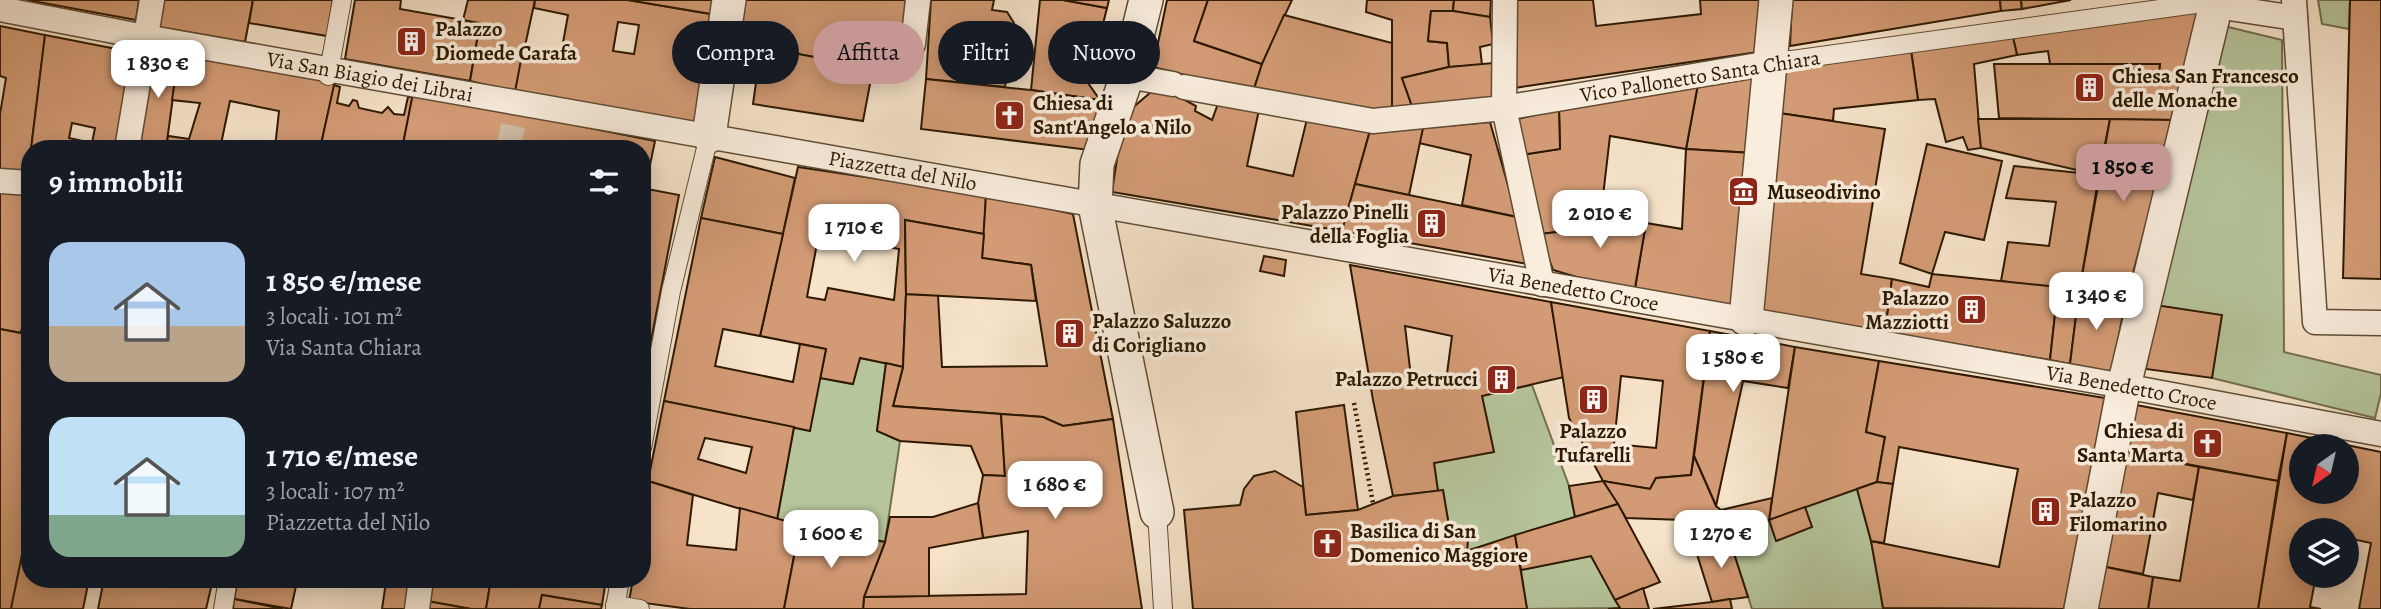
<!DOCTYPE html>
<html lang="it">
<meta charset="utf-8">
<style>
:root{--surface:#171b24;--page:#242831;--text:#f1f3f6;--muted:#9ea1a6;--accent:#c59692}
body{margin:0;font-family:Alegreya,serif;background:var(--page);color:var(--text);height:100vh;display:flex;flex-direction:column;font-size:26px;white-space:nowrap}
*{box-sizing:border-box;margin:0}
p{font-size:23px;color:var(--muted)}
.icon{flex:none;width:38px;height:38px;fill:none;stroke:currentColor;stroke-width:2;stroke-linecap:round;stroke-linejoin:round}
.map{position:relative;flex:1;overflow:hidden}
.drawer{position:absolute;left:21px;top:140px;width:630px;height:448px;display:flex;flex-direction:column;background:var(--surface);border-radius:28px;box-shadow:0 4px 18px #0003}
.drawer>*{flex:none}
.guide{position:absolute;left:672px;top:21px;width:665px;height:63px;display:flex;gap:14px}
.needle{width:46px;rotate:214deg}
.tools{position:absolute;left:2289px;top:434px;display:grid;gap:14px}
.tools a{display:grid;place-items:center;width:70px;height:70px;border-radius:50%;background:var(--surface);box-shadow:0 4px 18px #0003;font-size:35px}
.price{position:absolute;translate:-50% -60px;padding:0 16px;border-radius:14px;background:#fff;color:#222;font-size:23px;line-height:46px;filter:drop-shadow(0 2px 4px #0008)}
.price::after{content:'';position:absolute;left:50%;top:42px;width:21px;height:16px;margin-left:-10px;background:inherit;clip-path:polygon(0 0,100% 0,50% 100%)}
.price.current{background:var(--accent);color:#111}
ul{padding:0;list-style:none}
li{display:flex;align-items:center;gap:21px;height:175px;padding:0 28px}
li span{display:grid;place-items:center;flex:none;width:196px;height:140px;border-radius:21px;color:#555}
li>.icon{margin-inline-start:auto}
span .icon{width:84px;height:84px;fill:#fffc;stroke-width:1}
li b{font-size:30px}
h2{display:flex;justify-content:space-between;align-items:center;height:84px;padding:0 28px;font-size:30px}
.pill{padding:0 24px;border-radius:32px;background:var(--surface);box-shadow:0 4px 18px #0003;font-size:24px;line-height:63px}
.pill.current{background:var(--accent);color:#111}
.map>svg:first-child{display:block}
.green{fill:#b6c59b;stroke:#726f4e;stroke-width:2}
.building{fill:#d39b75;stroke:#2d1902;stroke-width:2;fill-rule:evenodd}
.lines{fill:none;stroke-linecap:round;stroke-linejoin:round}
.pedestrian-tunnel{stroke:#cebba2;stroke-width:24;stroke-dasharray:24 12;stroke-linecap:butt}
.service-casing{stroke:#5f4c34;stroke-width:20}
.pedestrian-casing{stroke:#5f4c34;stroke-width:27}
.minor-casing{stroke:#5f4c34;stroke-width:36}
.path{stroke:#2d1902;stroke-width:4.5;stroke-dasharray:2 3.5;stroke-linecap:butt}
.service{stroke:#f9eddd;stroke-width:18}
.pedestrian{stroke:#f9eddd;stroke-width:24}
.minor{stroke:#f9eddd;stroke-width:33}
.labels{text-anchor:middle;stroke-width:7;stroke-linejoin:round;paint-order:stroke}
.poi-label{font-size:21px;font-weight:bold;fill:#2d1902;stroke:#f9eddd;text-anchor:start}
.street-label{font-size:21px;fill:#2d1902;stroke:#f9eddd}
</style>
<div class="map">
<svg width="2381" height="609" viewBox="0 0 2381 609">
<rect width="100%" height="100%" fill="#f6e3ca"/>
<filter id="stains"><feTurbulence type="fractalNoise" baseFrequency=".00286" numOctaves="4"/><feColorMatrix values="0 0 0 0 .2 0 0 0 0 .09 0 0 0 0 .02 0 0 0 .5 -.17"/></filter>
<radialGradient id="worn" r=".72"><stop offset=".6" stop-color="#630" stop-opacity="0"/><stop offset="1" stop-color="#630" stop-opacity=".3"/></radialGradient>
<g class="green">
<polygon points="2318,0 2350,0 2349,29 2322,24"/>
<polygon points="2224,26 2282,40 2284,352 2381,375 2381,393 2375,418 2212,378 2221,316 2155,305"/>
<polygon points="860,358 886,363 877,431 900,441 885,542 777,520 794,427 820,378 852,384"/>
<polygon points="1532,385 1569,486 1575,517 1467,551 1469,529 1449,526 1443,490 1438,491 1434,463 1494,452 1482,396"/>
<polygon points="1857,489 1871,541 1883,607 1891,609 1752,609 1727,532 1769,520 1777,541 1812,527 1805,507"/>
<polygon points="1591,556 1620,608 1527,609 1521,570"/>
</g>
<g class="building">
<polygon points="27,0 139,0 136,20"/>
<polygon points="163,0 253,0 245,42 158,27"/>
<polygon points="253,0 333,0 327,36 249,23"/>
<polygon points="355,0 401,0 400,9 480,23 470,81 345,59"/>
<polygon points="468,0 535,0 515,92 470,81 480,23 463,20"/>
<path d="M535,0h93l83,14 -11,109 -185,-31 8,-43 38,5 7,-39 -34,-7zM618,22l21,3 -5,29 -21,-3z"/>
<polygon points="628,0 714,0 711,14"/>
<polygon points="738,0 908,0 902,42 878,39 873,68 733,42"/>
<polygon points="931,0 994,0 992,10 1007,12 1014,23 1005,87 926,79"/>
<polygon points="1040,0 1063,0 1107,8 1088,83 1100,100 1031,90"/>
<polygon points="1063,0 1109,0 1107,8"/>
<polygon points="1167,0 1208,0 1194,41 1262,64 1253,92 1153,67"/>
<polygon points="1208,0 1292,0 1262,64 1194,41"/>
<polygon points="1367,0 1454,0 1453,11 1431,11 1428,41 1447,43 1449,67 1402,78 1413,109 1392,111 1392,20 1366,12"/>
<polygon points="1454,0 1491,0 1490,17 1453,11"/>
<polygon points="1514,0 1593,0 1596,26 1701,14 1700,0 1764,0 1758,52 1514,88"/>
<polygon points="1792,0 2000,0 2001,11 1790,46"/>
<polygon points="2000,0 2021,0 2022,9 2001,11"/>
<polygon points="2021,0 2071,0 2022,9"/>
<polygon points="2350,0 2381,0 2381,279 2343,278"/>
<polygon points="2198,8 2185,76 2158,78 2160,64 2050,64 2048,51 2017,55 2012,33"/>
<polygon points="1431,11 1453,11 1490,17 1493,44 1480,47 1482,65 1449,67 1447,43 1428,41"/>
<polygon points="1284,15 1392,43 1392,111 1339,106 1253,92 1262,64"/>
<polygon points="0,26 45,35 28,174 0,170 0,114 6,78 0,76"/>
<polygon points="2012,33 2017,55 1974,64 1981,148 1968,150 1963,137 1946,142 1935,99 1918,100 1911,50"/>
<path d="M45,35l87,17 -16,97h-85zM72,123l23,5 -3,15 -23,-5z"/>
<polygon points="761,47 873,68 863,121 753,104"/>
<polygon points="150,48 179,52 166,149 136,149"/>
<polygon points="1911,50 1918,100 1834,109 1833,121 1779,113 1781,71"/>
<polygon points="179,52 336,78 320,149 275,148 279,111 230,101 220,149 166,149 168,136 189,139 200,103 172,100"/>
<polygon points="1493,63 1492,99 1413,109 1402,78 1449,67"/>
<polygon points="1994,64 2160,64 2158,78 2185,76 2174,120 1999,118"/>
<polygon points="1753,77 1752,153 1686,149 1698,84"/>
<polygon points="926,79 1031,90 1100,100 1089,150 921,129"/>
<polygon points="1698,84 1686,149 1610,136 1602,205 1591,228 1540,234 1521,155 1560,149 1559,109"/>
<polygon points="334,85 340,87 337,103 349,106 353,100 357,101 359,108 382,113 388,107 394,114 404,115 408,97 413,97 402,149 320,149"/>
<polygon points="1151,92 1174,94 1196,106 1195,111 1212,120 1219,101 1259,110 1247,166 1293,176 1307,119 1371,127 1342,231 1112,192 1120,139 1130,110"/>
<polygon points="413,93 655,141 645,189 642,188 642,149 402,149"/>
<polygon points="1559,109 1560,149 1521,155 1509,121"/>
<polygon points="1779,113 1885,129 1861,274 1892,279 1885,332 1761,312"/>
<polygon points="1978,119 2110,119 2099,175 1981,148"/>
<polygon points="2110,119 2174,120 2125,303 2079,292"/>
<polygon points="1490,122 1517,217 1462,205 1471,155 1419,143 1423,128"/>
<polygon points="1371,127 1423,128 1409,195 1355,184"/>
<polygon points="1927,144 2002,161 1984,240 1945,232 1932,274 1900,263"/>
<polygon points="1686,149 1752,153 1739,313 1634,294 1646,223 1682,229"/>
<polygon points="715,157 795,178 783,234 701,218"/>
<polygon points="2014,166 2099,175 2079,292 2001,281 2008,242 2049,246 2056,202 2006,198"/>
<path d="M798,167l188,28 -2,39 -79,-14 1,74 -3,73 -43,-9 -7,26 -33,-6 6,-29 -66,-13zM819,233l80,16 -5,51 -66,-12 -3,12 -18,-3z"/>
<polygon points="1355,184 1517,217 1528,264 1342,231"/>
<polygon points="642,188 679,195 642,388"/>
<polygon points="0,192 30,194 30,294 21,333 0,329"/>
<polygon points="986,195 1073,214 1113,419 1063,426 1043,417 893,406 903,367 906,294 938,295 942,367 1047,366 1031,265 982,258"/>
<polygon points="1602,205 1646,223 1634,294 1553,270 1540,234 1591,228"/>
<polygon points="701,218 783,234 760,336 723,329 715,366 793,382 800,344 826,349 810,431 664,401"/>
<polygon points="905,220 984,234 982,258 1031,265 1036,301 906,294"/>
<polygon points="1264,256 1286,260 1284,276 1260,271"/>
<path d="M1350,265l201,37 13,75 -82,19 12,56 -60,11 4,28 -45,5 -20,-96zM1405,326l47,10 -6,45 -35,-4z"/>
<polygon points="1932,274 2058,287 2050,360 1885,332 1892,279 1929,287"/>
<polygon points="2058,287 2079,292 2070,364 2050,360"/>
<polygon points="2079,292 2125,303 2112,372 2070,364"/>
<polygon points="30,294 30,516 11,609 0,609 0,329 21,333"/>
<path d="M1551,302l159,29 -19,144 -35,3 -6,11 -47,-8 -34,-63zM1621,376l42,5 -7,67 -42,-4z"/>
<polygon points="2155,305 2222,315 2212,378 2146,369"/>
<polygon points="1710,331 1795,347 1788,388 1743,381 1716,506 1694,456"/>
<polygon points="1795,347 1879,361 1866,432 1885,437 1877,482 1769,520"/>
<polygon points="1879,361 2105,398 2064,609 1883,608 1871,541 1999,567 2018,469 1899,447 1893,484 1877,482 1885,437 1866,432"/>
<polygon points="886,363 903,367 893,406 1001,414 1005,476 983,475 971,446 900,441 877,431"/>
<path d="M664,401l130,26 -17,93 -129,-39zM705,438l47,9 -6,26 -48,-14z"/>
<polygon points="1344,405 1358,510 1306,515 1296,412"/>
<polygon points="2136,405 2287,433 2278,481 2127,453"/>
<polygon points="1001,414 1043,417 1063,426 1113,419 1142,609 863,609 864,597 1026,594 1028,531 983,538 978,503 983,475 1005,476"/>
<path d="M2287,433l94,19v157h-22l12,-66 -24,-5v-8h-46v46h15l-6,31 11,2h-63zM2301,446h46v46h-46z"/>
<polygon points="2127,453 2199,467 2193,500 2158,493 2143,574 2106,567"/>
<polygon points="1694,456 1716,506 1721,510 1727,532 1695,548 1684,520 1626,518 1603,481 1650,489 1656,478 1691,475"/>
<polygon points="2199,467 2278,481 2258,609 2148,609 2153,577 2180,581"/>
<polygon points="1275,471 1303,487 1306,515 1358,510 1393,496 1443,490 1449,526 1469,528 1467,551 1515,535 1527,609 1193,609 1184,510 1240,505 1244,489 1254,476"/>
<polygon points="648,481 693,495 687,545 736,550 740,508 800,525 784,609 690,609 629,601 633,579 642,579 642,519"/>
<polygon points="1603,481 1618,504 1575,517 1569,486"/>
<polygon points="1877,482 1893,484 1884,543 1871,541 1857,489"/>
<polygon points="1772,498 1769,520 1727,532 1721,510"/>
<polygon points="978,503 983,538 929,548 929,596 864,597 885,542 890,517 933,517"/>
<polygon points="1618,504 1660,582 1615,600 1591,556 1521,570 1515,535"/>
<polygon points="1805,507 1812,527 1776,541 1769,520"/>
<polygon points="30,516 30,579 89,579 83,609 11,609"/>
<polygon points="800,525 885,542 864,597 863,609 784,609"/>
<polygon points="1727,532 1748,597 1712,602 1695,548"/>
<polygon points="2106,567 2153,577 2148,609 2097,609"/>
<polygon points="104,579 213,579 206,609 98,609"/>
<polygon points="238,579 272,579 272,581 296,586 291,609 234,599"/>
<polygon points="431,579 491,579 486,609 471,609 427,601"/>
<polygon points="491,579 606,579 602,605 542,595 539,609 486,609"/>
<polygon points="386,582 413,586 409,609 382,609"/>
<polygon points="1643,588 1649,609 1608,609 1620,608 1615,600"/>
<polygon points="542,595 602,605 601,609 539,609"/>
<polygon points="234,599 283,609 233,609"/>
<polygon points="1730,599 1732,609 1653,609 1712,602"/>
<polygon points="427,601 471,609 426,609"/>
</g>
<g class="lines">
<polyline class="pedestrian-tunnel" points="508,149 518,101"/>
<defs>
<g id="service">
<polyline points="1770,63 2217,1"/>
<polyline points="328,76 342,0"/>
<polyline points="642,448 671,291 709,136"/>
<polyline points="1157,512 1163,609"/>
<polyline points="615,605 640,609"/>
<polyline points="223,609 228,579"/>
<polyline points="615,609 620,579"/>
</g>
<g id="pedestrian">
<polyline points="1505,0 1504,108 1542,284"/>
<polyline points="2294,0 2315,322 2381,323"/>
<polyline points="2217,1 2229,8 2295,18"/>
<path id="s1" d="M0,9l145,28 1979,349 257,48"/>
<polyline points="913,44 918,0"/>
<polyline points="1127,76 1173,84"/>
<polyline points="1184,87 1373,121 1504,108 1770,63"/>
<polyline points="127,149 152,0"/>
<polyline points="0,181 30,183"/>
<polyline points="417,609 421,579"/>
</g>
<g id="minor">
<polyline points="1146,0 1127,76 1097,164 1095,205 1157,512"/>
<polyline points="709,136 729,0"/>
<polyline points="1746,319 1776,0"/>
<polyline points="2081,609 2124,386 2217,0"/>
</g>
</defs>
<use href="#service" class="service-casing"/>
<use href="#pedestrian" class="pedestrian-casing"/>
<use href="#minor" class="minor-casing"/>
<polyline class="path" points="1354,403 1373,503"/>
<use href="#service" class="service"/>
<use href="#pedestrian" class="pedestrian"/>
<use href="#minor" class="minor"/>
</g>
<defs>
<symbol id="building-square" viewBox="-11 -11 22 22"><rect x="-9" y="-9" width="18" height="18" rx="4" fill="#8f2418" stroke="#f9eddd"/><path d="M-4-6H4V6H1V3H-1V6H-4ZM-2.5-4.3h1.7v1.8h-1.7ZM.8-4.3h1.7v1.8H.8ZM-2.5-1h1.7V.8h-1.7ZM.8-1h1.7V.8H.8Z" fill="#fff"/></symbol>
<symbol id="church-square" viewBox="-11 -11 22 22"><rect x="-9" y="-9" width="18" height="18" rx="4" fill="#8f2418" stroke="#f9eddd"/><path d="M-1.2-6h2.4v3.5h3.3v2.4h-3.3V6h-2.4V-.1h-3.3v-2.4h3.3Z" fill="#fff"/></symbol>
<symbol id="museum-square" viewBox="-11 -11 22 22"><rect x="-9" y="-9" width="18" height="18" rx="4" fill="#8f2418" stroke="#f9eddd"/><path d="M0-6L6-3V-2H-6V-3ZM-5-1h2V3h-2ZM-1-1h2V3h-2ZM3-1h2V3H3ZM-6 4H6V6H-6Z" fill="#fff"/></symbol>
</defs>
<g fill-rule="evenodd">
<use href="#building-square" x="394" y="24" width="35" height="35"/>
<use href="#building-square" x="2072" y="70" width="35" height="35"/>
<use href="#church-square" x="992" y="98" width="35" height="35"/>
<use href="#museum-square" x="1726" y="174" width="35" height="35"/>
<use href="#building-square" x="1414" y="206" width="35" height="35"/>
<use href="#building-square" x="1954" y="292" width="35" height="35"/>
<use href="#building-square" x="1052" y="316" width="35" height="35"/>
<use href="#building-square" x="1484" y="362" width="35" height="35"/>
<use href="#building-square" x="1576" y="382" width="35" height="35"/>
<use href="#church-square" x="2190" y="426" width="35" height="35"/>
<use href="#building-square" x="2028" y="494" width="35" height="35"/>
<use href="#church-square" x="1310" y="526" width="35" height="35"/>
</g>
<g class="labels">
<g class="poi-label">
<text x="435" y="36">Palazzo<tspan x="435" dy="24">Diomede Carafa</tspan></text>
<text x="2112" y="83">Chiesa San Francesco<tspan x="2112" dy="24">delle Monache</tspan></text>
<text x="1033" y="110">Chiesa di<tspan x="1033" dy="24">Sant'Angelo a Nilo</tspan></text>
<text x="1767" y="199">Museodivino</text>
<text x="1409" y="219" text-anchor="end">Palazzo Pinelli<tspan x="1409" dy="24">della Foglia</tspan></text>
<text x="1949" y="305" text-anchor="end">Palazzo<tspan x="1949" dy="24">Mazziotti</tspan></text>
<text x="1092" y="328">Palazzo Saluzzo<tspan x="1092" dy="24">di Corigliano</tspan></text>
<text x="1478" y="386" text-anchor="end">Palazzo Petrucci</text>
<text x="1593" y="438" text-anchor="middle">Palazzo<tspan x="1593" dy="24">Tufarelli</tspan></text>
<text x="2184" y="438" text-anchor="end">Chiesa di<tspan x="2184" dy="24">Santa Marta</tspan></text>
<text x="2069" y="507">Palazzo<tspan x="2069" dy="24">Filomarino</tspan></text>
<text x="1350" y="538">Basilica di San<tspan x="1350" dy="24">Domenico Maggiore</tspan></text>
</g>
<g class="street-label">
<text dy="7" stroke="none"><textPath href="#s1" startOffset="376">Via San Biagio dei Librai</textPath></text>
<text transform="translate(1700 76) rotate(-9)" y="7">Vico Pallonetto Santa Chiara</text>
<text dy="7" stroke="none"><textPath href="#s1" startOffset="917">Piazzetta del Nilo</textPath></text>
<text dy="7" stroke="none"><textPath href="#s1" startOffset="1598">Via Benedetto Croce</textPath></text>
<text dy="7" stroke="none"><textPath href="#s1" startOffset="2165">Via Benedetto Croce</textPath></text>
</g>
</g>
<rect width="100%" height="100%" filter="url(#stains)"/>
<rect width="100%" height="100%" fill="url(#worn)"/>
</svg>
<div class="tools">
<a><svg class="needle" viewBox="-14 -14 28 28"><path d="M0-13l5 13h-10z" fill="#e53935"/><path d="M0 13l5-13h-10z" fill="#9ea1a6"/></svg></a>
<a><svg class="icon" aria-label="layers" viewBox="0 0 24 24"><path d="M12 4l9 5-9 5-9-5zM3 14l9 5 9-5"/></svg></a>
</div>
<b class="price" style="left:158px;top:100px">1 830 €</b>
<b class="price current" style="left:2123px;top:204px">1 850 €</b>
<b class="price" style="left:1600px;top:250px">2 010 €</b>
<b class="price" style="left:854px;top:264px">1 710 €</b>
<b class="price" style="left:2096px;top:332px">1 340 €</b>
<b class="price" style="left:1733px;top:394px">1 580 €</b>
<b class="price" style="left:1055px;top:521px">1 680 €</b>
<b class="price" style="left:831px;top:570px">1 600 €</b>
<b class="price" style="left:1721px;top:570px">1 270 €</b>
<div class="guide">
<a class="pill">Compra</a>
<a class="pill current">Affitta</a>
<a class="pill">Filtri</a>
<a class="pill">Nuovo</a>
</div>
<section class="drawer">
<h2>9 immobili<svg class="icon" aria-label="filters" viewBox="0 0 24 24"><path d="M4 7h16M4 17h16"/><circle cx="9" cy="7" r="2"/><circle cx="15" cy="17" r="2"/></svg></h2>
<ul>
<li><span style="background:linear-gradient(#a9c7e8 60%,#b9a48a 0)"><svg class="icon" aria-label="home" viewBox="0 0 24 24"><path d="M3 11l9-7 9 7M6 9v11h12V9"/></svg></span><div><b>1 850 €/mese</b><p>3 locali · 101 m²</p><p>Via Santa Chiara</p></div></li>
<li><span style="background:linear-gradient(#bfe0f5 70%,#7fa58c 0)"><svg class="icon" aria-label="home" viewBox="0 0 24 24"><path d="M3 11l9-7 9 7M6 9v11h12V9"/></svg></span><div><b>1 710 €/mese</b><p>3 locali · 107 m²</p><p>Piazzetta del Nilo</p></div></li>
</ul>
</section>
</div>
